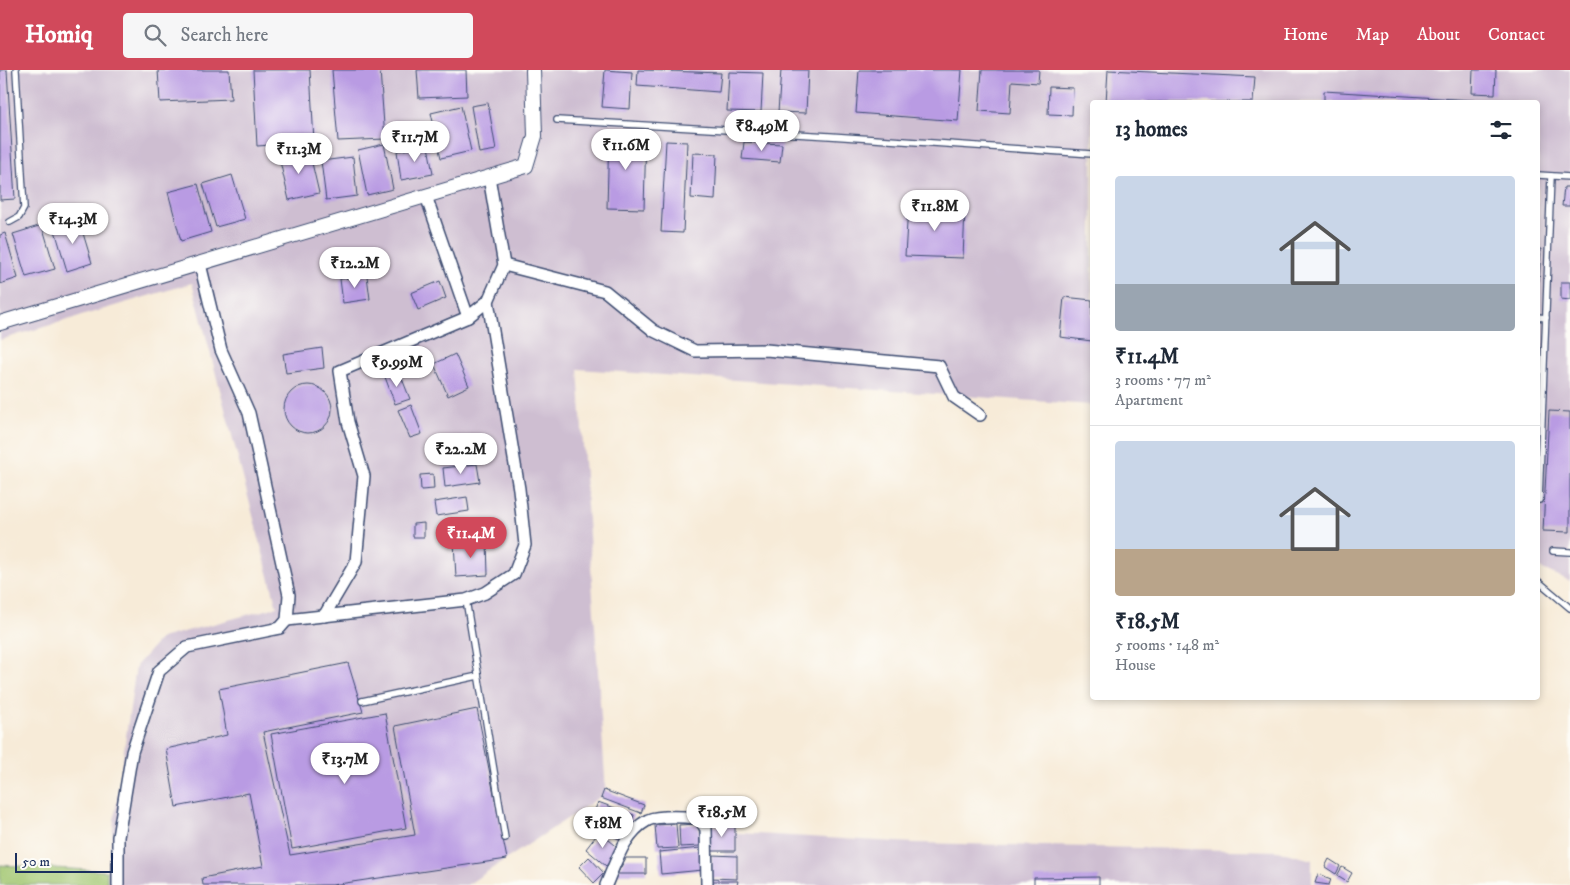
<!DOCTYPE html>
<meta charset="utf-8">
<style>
:root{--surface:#fff;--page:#f6f6f7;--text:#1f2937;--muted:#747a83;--line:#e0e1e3;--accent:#d1495b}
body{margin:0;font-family:"IM FELL DW Pica",serif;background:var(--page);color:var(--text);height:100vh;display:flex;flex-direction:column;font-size:19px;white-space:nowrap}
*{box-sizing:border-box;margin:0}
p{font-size:16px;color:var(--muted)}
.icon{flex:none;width:28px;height:28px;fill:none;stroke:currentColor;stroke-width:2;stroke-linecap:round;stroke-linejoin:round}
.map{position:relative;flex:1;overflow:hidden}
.details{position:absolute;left:1090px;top:30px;width:450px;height:600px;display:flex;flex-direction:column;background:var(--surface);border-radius:5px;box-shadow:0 2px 8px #0003}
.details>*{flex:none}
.scale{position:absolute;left:15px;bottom:12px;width:98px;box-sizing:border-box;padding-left:5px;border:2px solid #1b2f5e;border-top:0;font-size:14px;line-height:18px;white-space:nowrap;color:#1b2f5e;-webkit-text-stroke:4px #fdfcf7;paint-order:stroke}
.price{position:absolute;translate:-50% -42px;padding:0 11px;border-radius:18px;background:#fff;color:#222;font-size:16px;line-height:32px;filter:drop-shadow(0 1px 2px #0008)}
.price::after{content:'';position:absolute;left:50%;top:30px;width:15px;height:11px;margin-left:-8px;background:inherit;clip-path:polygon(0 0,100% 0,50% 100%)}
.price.active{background:var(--accent);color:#fff}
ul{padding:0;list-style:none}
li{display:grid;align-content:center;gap:10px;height:265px;padding:0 25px}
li+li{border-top:1px solid var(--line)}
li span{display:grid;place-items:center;height:155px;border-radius:5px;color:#555}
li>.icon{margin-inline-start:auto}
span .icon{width:90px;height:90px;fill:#fffc;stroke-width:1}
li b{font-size:21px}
h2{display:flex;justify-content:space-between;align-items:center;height:60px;padding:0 25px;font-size:21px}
header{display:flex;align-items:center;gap:30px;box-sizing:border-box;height:70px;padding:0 25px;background:var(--accent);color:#fff}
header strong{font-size:24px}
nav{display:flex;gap:28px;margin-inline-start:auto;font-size:18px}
.search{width:350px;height:45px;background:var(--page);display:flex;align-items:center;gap:12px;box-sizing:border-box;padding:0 18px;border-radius:5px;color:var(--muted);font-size:19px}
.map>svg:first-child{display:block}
.industrial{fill:#cebed1}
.green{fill:#a1c670;stroke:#5e7a67}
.building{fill:#b99be3}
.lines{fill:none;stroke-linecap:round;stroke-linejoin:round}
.service-casing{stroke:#3c4b70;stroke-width:8}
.minor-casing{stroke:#3c4b70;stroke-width:14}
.tertiary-casing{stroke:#3c4b70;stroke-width:16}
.service{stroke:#fff;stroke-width:5.5}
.minor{stroke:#fff;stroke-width:11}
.tertiary{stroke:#fff;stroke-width:14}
</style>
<header>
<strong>Homiq</strong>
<div class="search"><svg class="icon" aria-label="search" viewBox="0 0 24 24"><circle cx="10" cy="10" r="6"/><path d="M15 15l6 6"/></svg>Search here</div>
<nav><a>Home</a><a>Map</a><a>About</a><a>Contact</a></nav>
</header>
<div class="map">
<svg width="1570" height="815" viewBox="0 0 1570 815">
<rect width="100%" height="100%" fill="#fdfcf7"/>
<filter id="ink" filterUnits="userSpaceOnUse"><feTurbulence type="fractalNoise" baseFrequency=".02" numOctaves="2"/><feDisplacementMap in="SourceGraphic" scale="10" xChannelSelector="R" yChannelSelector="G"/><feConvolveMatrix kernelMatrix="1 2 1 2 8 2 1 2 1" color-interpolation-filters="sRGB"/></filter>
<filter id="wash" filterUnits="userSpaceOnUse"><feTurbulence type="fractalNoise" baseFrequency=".0096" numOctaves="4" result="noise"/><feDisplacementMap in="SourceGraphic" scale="20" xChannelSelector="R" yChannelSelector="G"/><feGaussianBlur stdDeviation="1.12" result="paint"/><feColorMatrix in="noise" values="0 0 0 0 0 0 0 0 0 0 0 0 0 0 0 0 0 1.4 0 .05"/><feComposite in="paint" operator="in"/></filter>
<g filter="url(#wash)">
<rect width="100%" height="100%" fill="#f7ebd8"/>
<g class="industrial">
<polygon points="0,0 1570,0 1570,511 1538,497 1538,32 1092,32 1092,335 578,299 606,723 467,815 108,815 107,801 136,596 161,568 277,537 192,213 0,270"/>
<polygon points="724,762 914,773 1278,781 1312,790 1312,815 724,815"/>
</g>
<polygon class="green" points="0,795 107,801 107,815 0,815"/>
<g id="blocks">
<g class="building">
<polygon points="0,0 7,0 15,129 0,130"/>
<polygon points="158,0 229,0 231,29 160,32"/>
<polygon points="253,0 310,0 314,72 257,76"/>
<polygon points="332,0 380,0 385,69 338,71"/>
<polygon points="417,0 466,0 467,26 419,28"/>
<polygon points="605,0 632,2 630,39 602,37"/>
<polygon points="638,0 721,3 719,22 637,16"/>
<polygon points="781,0 808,0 806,43 778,42"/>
<polygon points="859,0 962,0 958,51 856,43"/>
<polygon points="982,0 1039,0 1038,13 1012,11 1010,43 979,41"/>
<polygon points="1108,0 1255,7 1253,32 1106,32"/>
<polygon points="1473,0 1496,0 1495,24 1472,23"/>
<polygon points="729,2 763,3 761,42 727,41"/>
<polygon points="1049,17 1073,18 1072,45 1048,44"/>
<polygon points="1324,21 1488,31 1488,32 1324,32"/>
<polygon points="488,33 496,80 479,83 471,36"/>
<polygon points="461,36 471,81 441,88 431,43"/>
<polygon points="609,62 646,64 644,139 607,138"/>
<polygon points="666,71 687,72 683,163 661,162"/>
<polygon points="744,72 782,74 780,92 742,89"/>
<polygon points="384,74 393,119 367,125 358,80"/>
<polygon points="428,76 433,104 401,110 397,81"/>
<polygon points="309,80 319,123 289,130 279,87"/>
<polygon points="693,83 717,84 715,130 691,128"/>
<polygon points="353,87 357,126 326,130 321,91"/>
<polygon points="232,105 245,149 216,157 203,114"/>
<polygon points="198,114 211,162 181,171 168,122"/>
<polygon points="1564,117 1570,117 1570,136 1562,136"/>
<polygon points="908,136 965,139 963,188 905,186"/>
<polygon points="79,150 92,193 67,201 54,157"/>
<polygon points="42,155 55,199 26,207 13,164"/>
<polygon points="5,163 18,208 0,214 0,165"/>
<polygon points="1538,179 1541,179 1539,211 1538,211"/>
<polygon points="367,206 370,229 343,233 340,209"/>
<polygon points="440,211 446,228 418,240 411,223"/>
<polygon points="1561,212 1570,212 1570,230 1561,229"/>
<polygon points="1064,227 1092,230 1092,271 1060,267"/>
<polygon points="322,278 324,298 286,303 283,284"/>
<polygon points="455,284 469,316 448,326 434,294"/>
<polygon points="399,301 410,329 395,334 385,307"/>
<circle cx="308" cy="339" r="24"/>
<polygon points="411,335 422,364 410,368 398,340"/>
<polygon points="1549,341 1570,342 1570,462 1543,461"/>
<polygon points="477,394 480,412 445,417 443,398"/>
<polygon points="433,404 434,419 421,420 420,405"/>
<polygon points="467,427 469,441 436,446 434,432"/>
<polygon points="424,453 424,467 413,467 413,454"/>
<polygon points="487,471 488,505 456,507 454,472"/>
<polygon points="348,593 363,642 263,662 290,785 415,765 395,656 477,639 507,789 332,815 203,815 202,808 263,796 249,723 176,737 166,679 227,665 219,619"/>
<polygon points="385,643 406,758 292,779 271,664"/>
<polygon points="604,720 644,735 641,743 601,728"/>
<polygon points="598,732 634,745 631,753 595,740"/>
<polygon points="597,743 625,757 619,769 591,756"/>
<polygon points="676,754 678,778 657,779 655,755"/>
<polygon points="699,754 700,776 680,777 679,755"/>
<polygon points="735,755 735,781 710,781 709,756"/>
<polygon points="599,762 620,779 606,796 586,779"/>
<polygon points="701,778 703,800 661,804 659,782"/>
<polygon points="712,785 737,786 737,809 711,808"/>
<polygon points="589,787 604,803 594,813 579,797"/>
<polygon points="626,788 646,788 646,804 617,804"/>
<polygon points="1329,789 1340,796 1336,804 1325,797"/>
<polygon points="1342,797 1352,803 1347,812 1337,806"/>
<polygon points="1318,804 1331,809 1329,815 1315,813"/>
<polygon points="1099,807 1099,815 1034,815 1034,808"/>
<polygon points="711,811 738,811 737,815 711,815"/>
</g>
</g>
</g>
<g filter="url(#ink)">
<use href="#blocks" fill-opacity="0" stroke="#3c4b70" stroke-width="1"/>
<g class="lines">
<defs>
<g id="service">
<polyline points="557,50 830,66 1092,84"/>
<polyline points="1538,105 1570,107"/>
<polyline points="10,152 19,147 24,138 16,0"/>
<polyline points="1538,247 1546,248"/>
<polyline points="1539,430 1551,106"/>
<polyline points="1553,481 1570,482"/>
<polyline points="1538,511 1570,538"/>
<polyline points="466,530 505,768"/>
<polyline points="362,631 478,606"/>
</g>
<g id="minor">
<polyline points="426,126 468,247 488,231 504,195 489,107"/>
<polyline points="504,195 605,221 654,261 695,281 766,280 939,296 954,327 980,345"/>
<polyline points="324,546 356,492 364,406 348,352 340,301 468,247"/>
<polyline points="287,550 466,530 485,523 514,504 525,475 519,419 488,231"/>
<polyline points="118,815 118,767 132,682 159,601 187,577 280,558 287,550 289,525 249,343 221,280 200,194"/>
<path d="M606,815c10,-23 18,-52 42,-65 11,-5 39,-3 51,-2l7,11 1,56"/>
</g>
<polyline id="tertiary" points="0,253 526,96 535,66 533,0"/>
</defs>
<use href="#service" class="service-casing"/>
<use href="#minor" class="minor-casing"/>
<use href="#tertiary" class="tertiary-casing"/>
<use href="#service" class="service"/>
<use href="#minor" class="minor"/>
<use href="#tertiary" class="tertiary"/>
</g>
</g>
</svg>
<div class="scale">50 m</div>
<b class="price" style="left:762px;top:82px">₹8.49M</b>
<b class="price" style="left:415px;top:93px">₹11.7M</b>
<b class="price" style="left:626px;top:101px">₹11.6M</b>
<b class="price" style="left:299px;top:105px">₹11.3M</b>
<b class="price" style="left:935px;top:162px">₹11.8M</b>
<b class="price" style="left:73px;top:175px">₹14.3M</b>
<b class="price" style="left:355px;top:219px">₹12.2M</b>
<b class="price" style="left:397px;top:318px">₹9.99M</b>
<b class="price" style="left:461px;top:405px">₹22.2M</b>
<b class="price active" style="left:471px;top:489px">₹11.4M</b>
<b class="price" style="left:345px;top:715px">₹13.7M</b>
<b class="price" style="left:722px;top:768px">₹18.5M</b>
<b class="price" style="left:603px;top:779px">₹18M</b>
<section class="details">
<h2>13 homes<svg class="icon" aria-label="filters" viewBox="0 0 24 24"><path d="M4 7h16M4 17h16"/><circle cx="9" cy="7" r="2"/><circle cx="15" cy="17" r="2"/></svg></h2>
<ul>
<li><span style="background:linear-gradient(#c9d6e8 70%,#9aa5b1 0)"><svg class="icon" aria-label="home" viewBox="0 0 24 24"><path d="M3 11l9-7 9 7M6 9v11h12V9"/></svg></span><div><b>₹11.4M</b><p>3 rooms · 77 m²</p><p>Apartment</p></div></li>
<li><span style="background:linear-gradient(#c9d6e8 70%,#b9a48a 0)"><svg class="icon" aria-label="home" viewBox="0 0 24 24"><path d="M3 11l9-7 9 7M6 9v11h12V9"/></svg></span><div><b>₹18.5M</b><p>5 rooms · 148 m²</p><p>House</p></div></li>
</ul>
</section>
</div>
